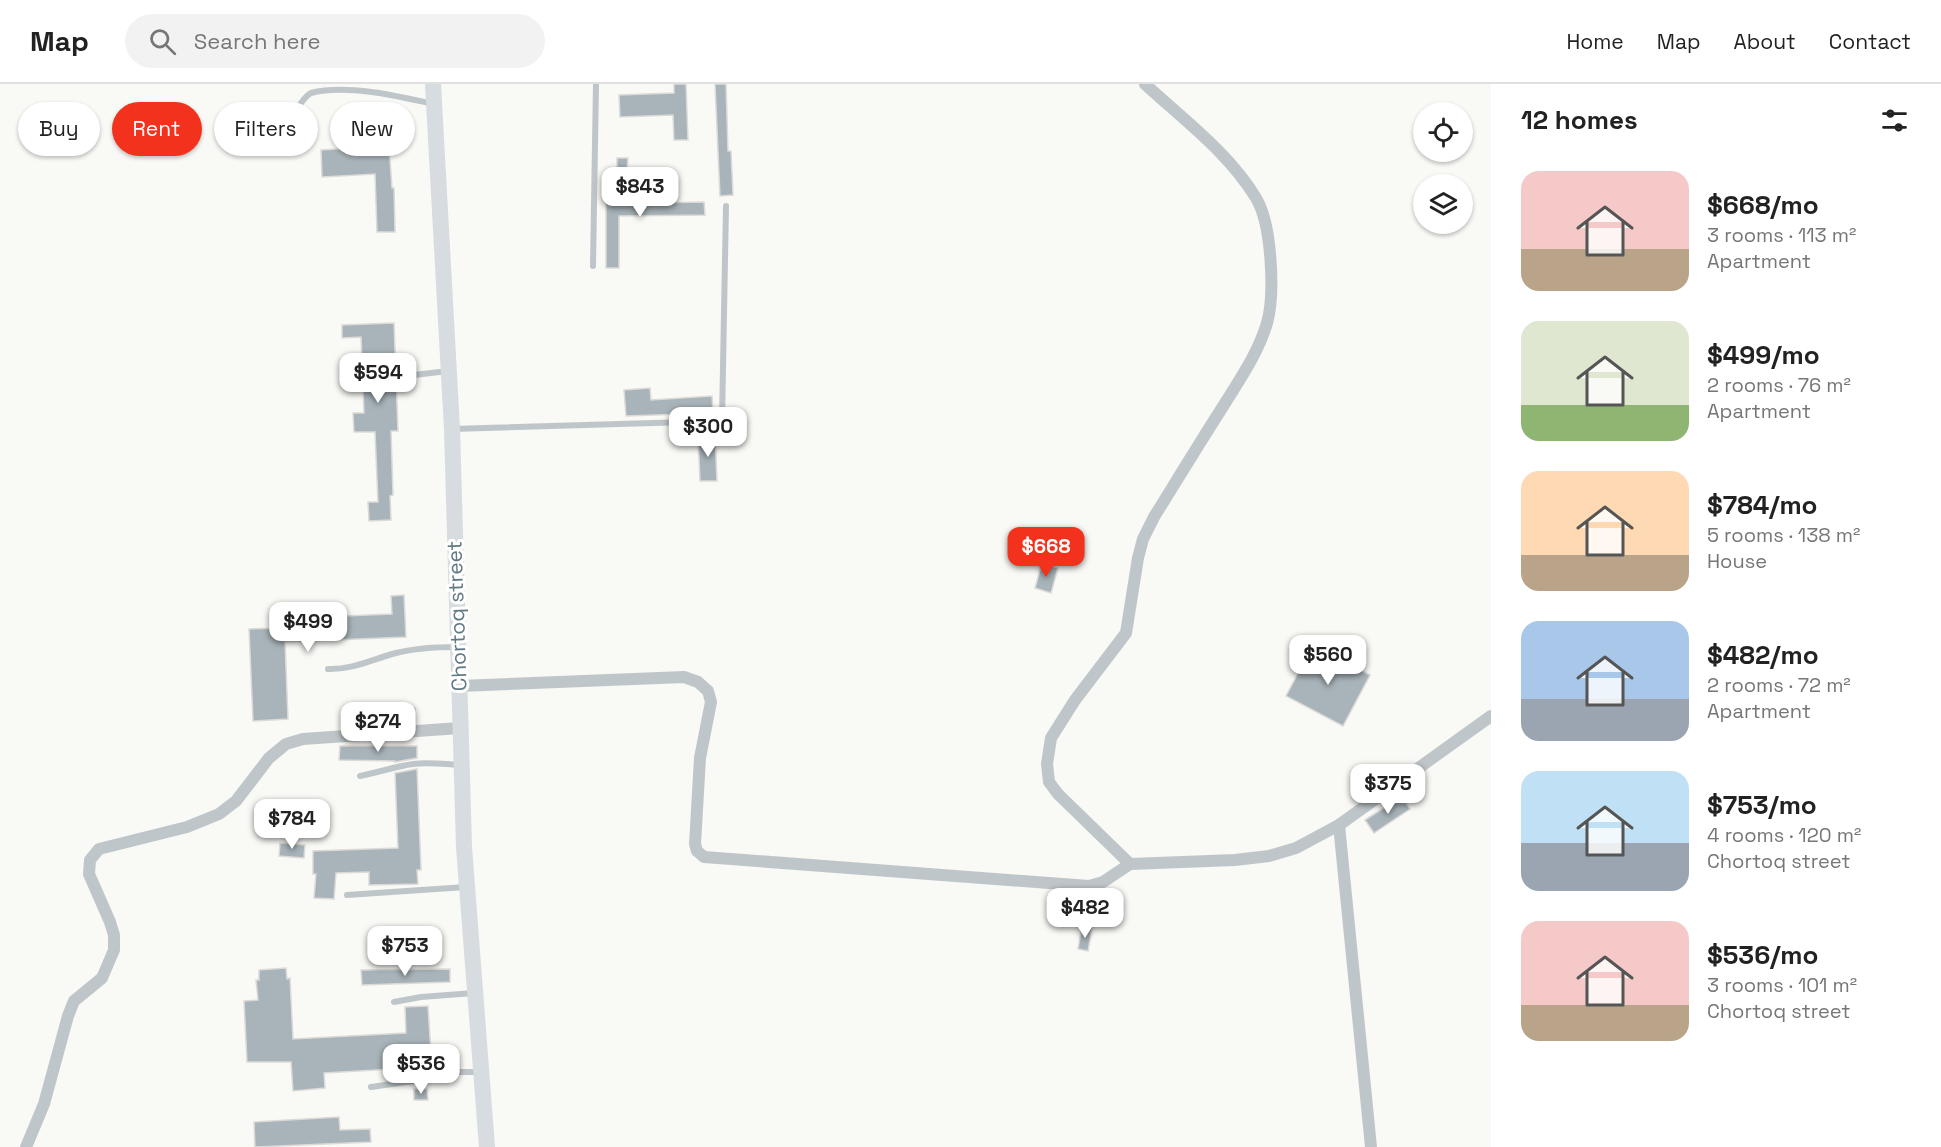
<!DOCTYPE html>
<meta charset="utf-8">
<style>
:root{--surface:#fff;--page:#f2f2f2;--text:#222;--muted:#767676;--line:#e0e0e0;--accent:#f2321d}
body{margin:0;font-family:"Space Grotesk",sans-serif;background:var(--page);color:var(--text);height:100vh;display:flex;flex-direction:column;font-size:22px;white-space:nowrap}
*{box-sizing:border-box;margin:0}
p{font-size:20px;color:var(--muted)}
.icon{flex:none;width:33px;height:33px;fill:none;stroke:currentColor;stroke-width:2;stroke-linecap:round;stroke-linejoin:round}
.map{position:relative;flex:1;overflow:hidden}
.panel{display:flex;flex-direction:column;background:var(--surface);width:450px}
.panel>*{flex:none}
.hud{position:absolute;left:18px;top:18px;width:570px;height:54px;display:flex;gap:12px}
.controls{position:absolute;left:1413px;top:18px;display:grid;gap:12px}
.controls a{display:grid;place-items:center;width:60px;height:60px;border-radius:50%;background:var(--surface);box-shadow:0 2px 4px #0004;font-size:30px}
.price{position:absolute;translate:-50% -51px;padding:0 14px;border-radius:12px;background:#fff;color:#222;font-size:20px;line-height:39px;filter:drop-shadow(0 2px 3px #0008)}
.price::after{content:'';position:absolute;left:50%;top:36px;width:18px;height:14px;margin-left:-9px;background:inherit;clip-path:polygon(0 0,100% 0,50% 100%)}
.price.selected{background:var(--accent);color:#fff}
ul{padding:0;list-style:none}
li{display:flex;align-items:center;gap:18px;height:150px;padding:0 30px}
li span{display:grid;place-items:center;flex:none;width:168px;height:120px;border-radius:18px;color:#555}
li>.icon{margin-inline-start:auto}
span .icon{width:72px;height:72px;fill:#fffc;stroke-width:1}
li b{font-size:26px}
h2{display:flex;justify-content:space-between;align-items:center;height:72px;padding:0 30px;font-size:26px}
.tag{padding:0 21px;border-radius:27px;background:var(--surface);box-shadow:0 2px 4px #0004;font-size:21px;line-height:54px}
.tag.selected{background:var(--accent);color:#fff}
header{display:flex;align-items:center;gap:36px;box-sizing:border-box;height:84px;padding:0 30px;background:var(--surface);border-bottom:2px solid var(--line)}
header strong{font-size:28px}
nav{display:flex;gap:33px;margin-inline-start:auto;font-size:21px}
.search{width:420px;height:54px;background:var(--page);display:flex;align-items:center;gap:15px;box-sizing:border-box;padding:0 21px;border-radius:33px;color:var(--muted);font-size:22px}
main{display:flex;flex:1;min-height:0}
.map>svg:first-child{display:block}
.building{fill:#a8b4b9;stroke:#dbdad8;stroke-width:1.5}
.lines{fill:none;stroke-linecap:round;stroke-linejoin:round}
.lane{stroke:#bfc6c9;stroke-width:6}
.street{stroke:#bfc6c9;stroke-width:12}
.secondary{stroke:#d6dcdf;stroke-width:16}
.labels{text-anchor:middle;stroke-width:6;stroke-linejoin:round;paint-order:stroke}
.street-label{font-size:21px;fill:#617984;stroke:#fff}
</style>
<header>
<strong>Map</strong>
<div class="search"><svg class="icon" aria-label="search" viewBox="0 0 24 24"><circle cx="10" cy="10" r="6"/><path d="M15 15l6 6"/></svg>Search here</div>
<nav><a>Home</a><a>Map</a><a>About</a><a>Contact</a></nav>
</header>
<main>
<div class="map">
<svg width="1491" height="1063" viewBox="0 0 1491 1063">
<rect width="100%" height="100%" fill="#f9f9f6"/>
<g class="building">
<polygon points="674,0 686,0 688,56 674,56 673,31 620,33 619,11 674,9"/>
<polygon points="715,0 726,0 728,67 731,67 733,111 720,112"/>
<polygon points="260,53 274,56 270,71 256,67"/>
<polygon points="389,62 392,104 394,104 395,148 377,148 375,90 322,93 321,66"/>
<polygon points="617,74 628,74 627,85 617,85"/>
<polygon points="631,108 651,108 651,119 704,118 705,131 619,132 619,184 606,184 606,119 631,119"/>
<polygon points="394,239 398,347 391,347 393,411 390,412 391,436 369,437 368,418 378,418 375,348 354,348 353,329 364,329 361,253 342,254 342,241"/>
<polygon points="650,304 651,316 712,312 713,329 626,332 624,306"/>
<polygon points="715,351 717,397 700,397 698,352"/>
<polygon points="1042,479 1058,484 1051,509 1035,504"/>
<polygon points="404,511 406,553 285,558 288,635 253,637 249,545 284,544 285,547 321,546 320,533 392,530 391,512"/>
<polygon points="1313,561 1370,591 1343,642 1286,612"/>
<polygon points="415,624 415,638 358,641 358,628"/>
<polygon points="340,662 417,662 417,674 395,678 395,677 339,676"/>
<polygon points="417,685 421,786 417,786 418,800 369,801 369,788 336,789 334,815 314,814 316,790 313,790 313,767 398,764 395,689"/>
<polygon points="1402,712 1410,725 1374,749 1365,736"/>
<polygon points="280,759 305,761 304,774 279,772"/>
<polygon points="1082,842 1092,844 1088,867 1078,865"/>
<polygon points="286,884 287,895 290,894 293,955 406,949 405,923 428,922 431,970 427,970 428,983 324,989 325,1004 293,1007 291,978 247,978 244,917 258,916 256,896 259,896 259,886"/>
<polygon points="450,885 450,898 362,901 361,886"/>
<polygon points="414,1005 427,1005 428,1016 414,1016"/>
<polygon points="339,1033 340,1046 370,1045 371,1058 255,1063 254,1038"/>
</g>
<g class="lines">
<g class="lane">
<path d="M301,19c3,-4 6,-8 10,-10 35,-9 87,3 122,11"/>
<polyline points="593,182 596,0"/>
<polyline points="414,291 448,287"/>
<polyline points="452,345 722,337 726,122"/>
<path d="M328,585c24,1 45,-10 68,-16 20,-5 41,-6 61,-6"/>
<path d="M360,692c15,-3 28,-7 42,-10 19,-5 40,-2 59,-1"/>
<polyline points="347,811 466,803"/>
<polyline points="394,918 421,913 474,909"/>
<polyline points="371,1003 413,997 443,988 480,988"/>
</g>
<g class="street">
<path d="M1145,0c39,36 84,69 111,114 16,26 19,97 11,125 -9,31 -29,59 -45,85 -23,36 -45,72 -68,109l-11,22 -5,19 -12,75 -51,67 -24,38 -4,26 2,18 9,12 72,70 105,-4 34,-4 27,-8 43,-23 152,-109"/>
<polyline points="459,602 684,593 698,598 708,607 711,618 700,674 695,760 697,767 704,773 1089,802 1103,798 1130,780"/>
<polyline points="1339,741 1371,1063"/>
<polyline points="26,1063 44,1020 68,932 74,917 102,894 114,866 114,851 110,838 89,790 90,776 99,765 187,743 219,730 236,717 269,674 286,660 303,655 460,644"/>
</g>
<polyline class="secondary" points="433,0 452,345 464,763 487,1063"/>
</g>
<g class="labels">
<g class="street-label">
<text transform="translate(457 532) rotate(-92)" y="7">Chortoq street</text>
</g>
</g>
</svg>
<div class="controls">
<a><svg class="icon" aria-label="locate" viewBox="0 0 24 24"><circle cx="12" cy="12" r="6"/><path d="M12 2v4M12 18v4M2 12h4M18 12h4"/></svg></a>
<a><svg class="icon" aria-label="layers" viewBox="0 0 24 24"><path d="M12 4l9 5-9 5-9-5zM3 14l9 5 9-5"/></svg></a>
</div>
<b class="price" style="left:640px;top:134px">$843</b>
<b class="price" style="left:378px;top:320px">$594</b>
<b class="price" style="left:708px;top:374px">$300</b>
<b class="price selected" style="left:1046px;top:494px">$668</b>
<b class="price" style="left:308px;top:569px">$499</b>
<b class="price" style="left:1328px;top:602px">$560</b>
<b class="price" style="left:378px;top:669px">$274</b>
<b class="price" style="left:1388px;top:731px">$375</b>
<b class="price" style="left:292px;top:766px">$784</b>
<b class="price" style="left:1085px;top:855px">$482</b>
<b class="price" style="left:405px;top:893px">$753</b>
<b class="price" style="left:421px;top:1011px">$536</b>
<div class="hud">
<a class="tag">Buy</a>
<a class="tag selected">Rent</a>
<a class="tag">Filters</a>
<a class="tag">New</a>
</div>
</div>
<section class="panel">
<h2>12 homes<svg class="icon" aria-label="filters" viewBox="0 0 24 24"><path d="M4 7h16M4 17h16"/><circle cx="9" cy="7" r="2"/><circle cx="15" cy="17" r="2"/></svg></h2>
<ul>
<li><span style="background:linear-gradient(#f6c9c9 65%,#b9a48a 0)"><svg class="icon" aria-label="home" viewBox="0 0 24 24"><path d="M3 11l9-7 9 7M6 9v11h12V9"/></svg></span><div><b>$668/mo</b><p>3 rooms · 113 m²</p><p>Apartment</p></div></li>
<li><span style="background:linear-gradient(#dfe7d0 70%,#8fb573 0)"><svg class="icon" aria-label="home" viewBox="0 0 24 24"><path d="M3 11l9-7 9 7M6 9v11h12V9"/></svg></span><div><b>$499/mo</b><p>2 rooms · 76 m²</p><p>Apartment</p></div></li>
<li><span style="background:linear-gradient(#ffd9b3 70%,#b9a48a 0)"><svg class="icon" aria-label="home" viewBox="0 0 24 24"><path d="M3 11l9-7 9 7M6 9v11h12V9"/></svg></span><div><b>$784/mo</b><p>5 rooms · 138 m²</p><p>House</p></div></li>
<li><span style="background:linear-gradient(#a9c7e8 65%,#9aa5b1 0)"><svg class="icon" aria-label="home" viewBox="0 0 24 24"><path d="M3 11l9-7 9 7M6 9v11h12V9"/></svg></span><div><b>$482/mo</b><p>2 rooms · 72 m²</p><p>Apartment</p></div></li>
<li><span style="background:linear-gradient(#bfe0f5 60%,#9aa5b1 0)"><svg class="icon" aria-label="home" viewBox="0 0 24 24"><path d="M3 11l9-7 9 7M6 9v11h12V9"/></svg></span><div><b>$753/mo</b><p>4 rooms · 120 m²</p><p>Chortoq street</p></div></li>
<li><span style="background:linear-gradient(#f6c9c9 70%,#b9a48a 0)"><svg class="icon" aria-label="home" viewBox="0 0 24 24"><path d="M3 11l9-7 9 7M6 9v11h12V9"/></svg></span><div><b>$536/mo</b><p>3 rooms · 101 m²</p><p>Chortoq street</p></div></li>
</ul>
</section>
</main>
